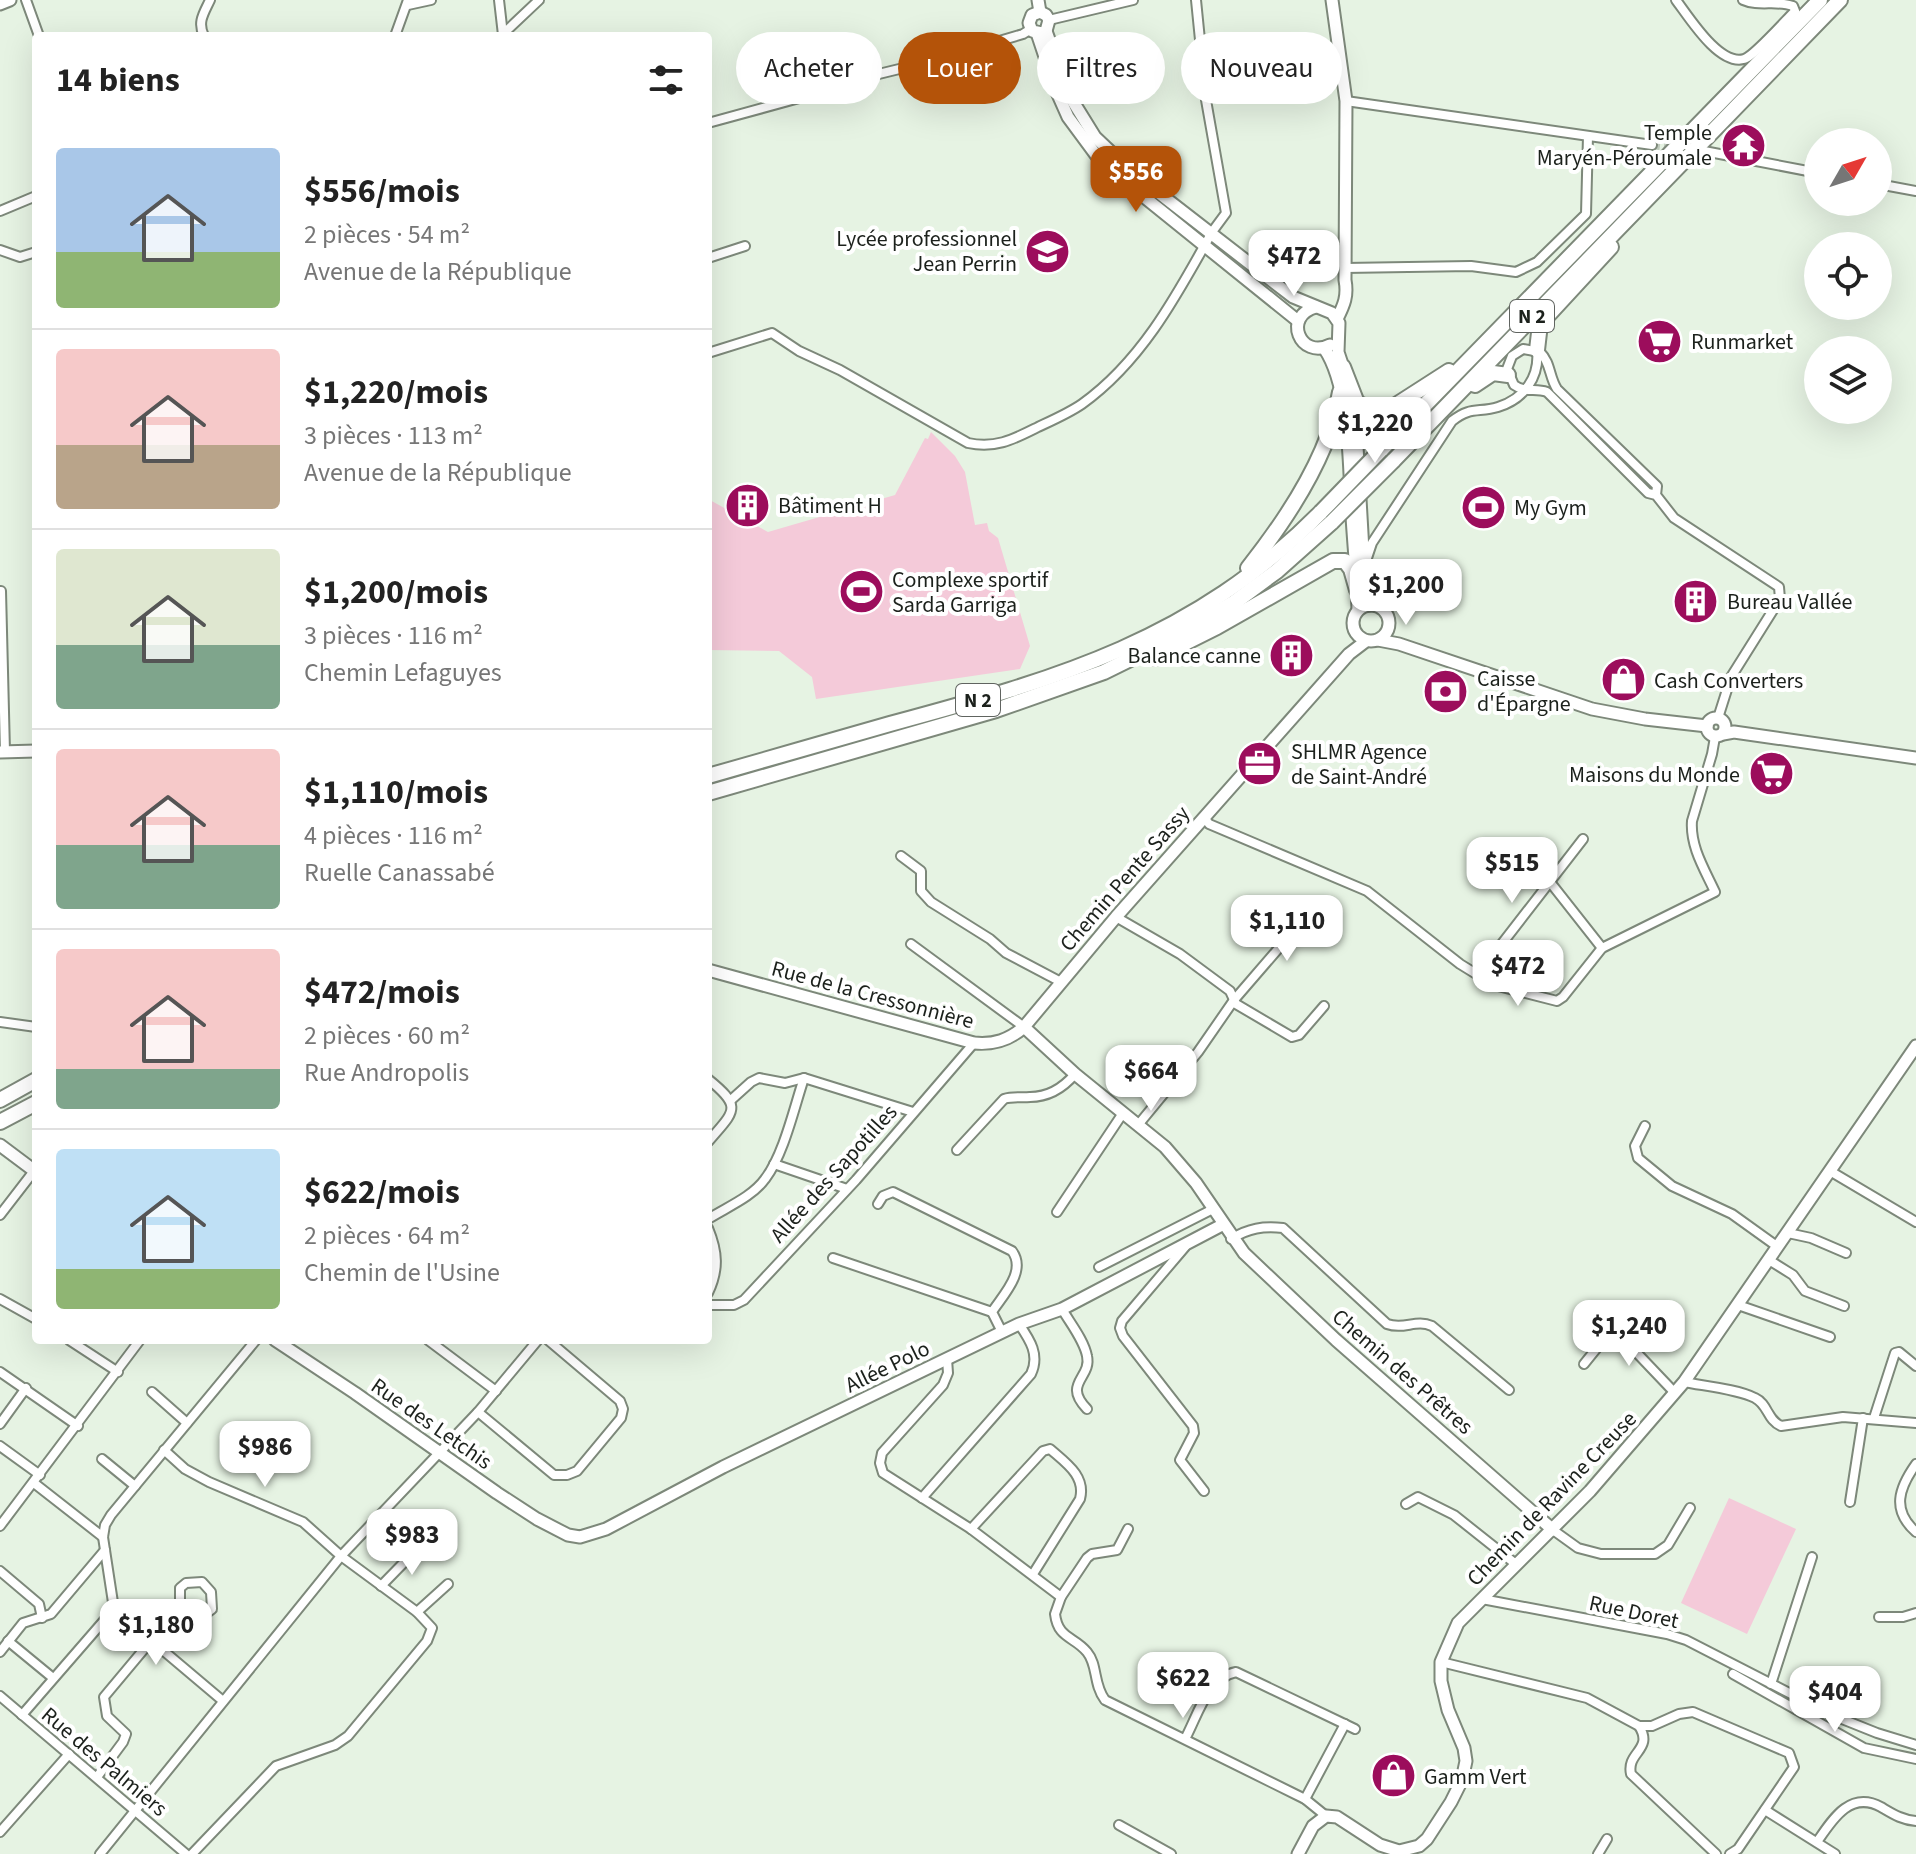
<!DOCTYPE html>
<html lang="fr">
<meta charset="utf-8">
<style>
:root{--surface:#fff;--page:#f2f2f2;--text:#222;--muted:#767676;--line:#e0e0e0;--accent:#b45309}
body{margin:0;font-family:"Source Sans 3",sans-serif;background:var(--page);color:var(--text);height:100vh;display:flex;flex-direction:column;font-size:30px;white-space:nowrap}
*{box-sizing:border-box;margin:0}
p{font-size:26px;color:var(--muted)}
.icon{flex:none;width:44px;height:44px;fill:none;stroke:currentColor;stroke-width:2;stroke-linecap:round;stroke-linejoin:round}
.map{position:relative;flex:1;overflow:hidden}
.details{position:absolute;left:32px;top:32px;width:680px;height:1312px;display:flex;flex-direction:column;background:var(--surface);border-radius:8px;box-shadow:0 8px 32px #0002}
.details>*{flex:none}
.guide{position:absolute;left:736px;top:32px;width:760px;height:72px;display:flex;gap:16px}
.needle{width:52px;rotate:51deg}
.tools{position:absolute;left:1804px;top:128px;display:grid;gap:16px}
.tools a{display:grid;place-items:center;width:88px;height:88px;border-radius:50%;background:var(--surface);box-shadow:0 8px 32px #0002;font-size:40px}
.price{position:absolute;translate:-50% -68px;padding:0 18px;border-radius:16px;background:#fff;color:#222;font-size:26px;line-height:52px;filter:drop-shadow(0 2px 4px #0008)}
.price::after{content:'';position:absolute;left:50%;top:48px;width:24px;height:18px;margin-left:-12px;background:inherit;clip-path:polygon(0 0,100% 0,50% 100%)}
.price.active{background:var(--accent);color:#fff}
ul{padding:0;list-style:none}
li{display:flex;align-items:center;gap:24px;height:200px;padding:0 24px}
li+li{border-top:2px solid var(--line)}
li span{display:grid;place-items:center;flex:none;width:224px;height:160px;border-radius:8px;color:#555}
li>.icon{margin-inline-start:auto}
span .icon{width:96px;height:96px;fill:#fffc;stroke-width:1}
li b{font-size:34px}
h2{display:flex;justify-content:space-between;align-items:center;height:96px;padding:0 24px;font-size:34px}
.tag{padding:0 28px;border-radius:36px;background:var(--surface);box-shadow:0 8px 32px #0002;font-size:28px;line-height:72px}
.tag.active{background:var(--accent);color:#fff}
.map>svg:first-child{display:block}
.green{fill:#f4cad9}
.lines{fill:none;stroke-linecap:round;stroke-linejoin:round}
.street-tunnel{stroke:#bec9bb;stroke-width:8;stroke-dasharray:8 4;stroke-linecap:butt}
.street-casing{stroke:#7d887a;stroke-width:12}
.secondary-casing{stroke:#7d887a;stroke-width:15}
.highway-casing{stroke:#7d887a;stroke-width:18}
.street{stroke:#fff;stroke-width:8}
.secondary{stroke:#fff;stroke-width:11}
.highway{stroke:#fff;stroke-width:14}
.highway-bridge-casing{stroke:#7d887a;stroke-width:18;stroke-linecap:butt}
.highway-bridge{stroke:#fff;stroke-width:14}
.labels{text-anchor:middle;stroke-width:8;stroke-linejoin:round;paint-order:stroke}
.shield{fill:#fff;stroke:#606460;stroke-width:2}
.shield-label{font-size:20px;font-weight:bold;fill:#1c211c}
.poi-label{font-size:22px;fill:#1c211c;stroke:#fff;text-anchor:start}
.street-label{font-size:22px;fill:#1c211c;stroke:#fff}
</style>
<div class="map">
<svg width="1916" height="1854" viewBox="0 0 1916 1854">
<rect width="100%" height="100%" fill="#e6f3e3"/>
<g class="green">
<polygon points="931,432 955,456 965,472 975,525 987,523 989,531 998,538 1030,646 1020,669 816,699 812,677 779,651 708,650 708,499 768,532 895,495 925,438 928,439"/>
<polygon points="1729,1498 1796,1529 1747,1634 1681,1603"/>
</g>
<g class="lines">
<polyline class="street-tunnel" points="1652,145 1676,148"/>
<defs>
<g id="street">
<polyline points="26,0 39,36"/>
<polyline points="499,0 503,35"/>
<path d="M1676,0c13,17 43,66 68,59 10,-3 41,-38 51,-48l-2,-5c-16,-6 -35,1 -50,-6"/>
<polyline points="408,5 431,0"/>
<polyline points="1049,20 1133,0"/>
<polyline points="503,34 539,0"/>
<path d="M204,36c-7,-14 0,-23 6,-36"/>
<polyline points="395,36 408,0"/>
<polyline points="1346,101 1652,145"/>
<polyline points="708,123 803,97 813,90 928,62 1023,34 1031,29"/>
<polyline points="1704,151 1818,173"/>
<polyline points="1878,184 1916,191"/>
<polyline points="0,211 36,196"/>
<polyline points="0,250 20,257 36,252"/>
<polyline points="708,258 745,246"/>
<polyline points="1345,268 1471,266 1516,272 1537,262 1586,214 1588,136"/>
<path d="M708,353l64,-20 27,18 41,19 128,73c28,6 46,-4 70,-16 15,-7 31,-14 44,-23 60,-43 95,-109 130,-172l14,-19 -20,-113 -10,-100"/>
<path d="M1656,495l1,-9 -100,-97c-8,-12 -6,-26 -17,-37l-17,-3 -11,7 -5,13 7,16c11,8 21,3 33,7l101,101 8,2 18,23 105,69 1,12 -49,78 -13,41"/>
<path d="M1366,561l6,-18 80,-122c19,-15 26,-8 46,-14 26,-8 42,-30 39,-57"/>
<polyline points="1,591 5,752"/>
<path d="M1204,817l5,7 158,67 93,73 34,21 63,16 6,-4 39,-49 113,-56c-10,-22 -25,-45 -23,-71l20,-67 3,-17"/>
<polyline points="901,856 921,871 921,891 931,902 990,939 1006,953 1061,982"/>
<polyline points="1550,882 1602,948"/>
<polyline points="1116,917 1180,954 1230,991 1236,1004 1292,1037 1299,1035 1324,1006"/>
<polyline points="911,944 1024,1027"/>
<polyline points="1487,980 1487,963 1583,839"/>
<polyline points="0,1022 36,1027"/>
<path d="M708,1079c36,29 26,32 0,63"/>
<polyline points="731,1100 751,1082 759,1078 785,1083 804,1078 913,1112"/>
<polyline points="1138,1125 1198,1052 1234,1000 1316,905"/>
<polyline points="1645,1126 1635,1146 1638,1158 1672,1186 1732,1214 1778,1247"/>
<path d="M957,1150l47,-51c9,-3 17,-1 26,-2 19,0 33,-9 45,-23"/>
<polyline points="774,1164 847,1189"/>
<polyline points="1830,1171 1916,1222"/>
<path d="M878,1204l5,-8 10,-4 119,59c15,20 -9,44 -20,61l10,20"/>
<polyline points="1057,1212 1123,1113"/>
<polyline points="0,1215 34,1171"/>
<path d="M708,1219c19,-12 44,-22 57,-40 19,-25 29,-71 39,-101"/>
<path d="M708,1228c10,24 11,42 0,65"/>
<polyline points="1788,1233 1811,1238 1846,1253"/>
<path d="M1231,1239c18,-11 32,-13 52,-11l104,96c17,6 29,-5 45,2l77,64"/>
<polyline points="1185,1247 1122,1321 1120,1328 1123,1336 1193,1426 1194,1433 1180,1460 1204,1491"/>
<polyline points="833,1258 992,1312"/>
<polyline points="1769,1260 1793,1275 1805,1291 1844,1306"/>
<polyline points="1099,1267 1213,1209"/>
<polyline points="0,1299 36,1319"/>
<polyline points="708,1305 734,1305 744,1300 856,1180 974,1043"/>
<polyline points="1738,1305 1830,1337"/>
<path d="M1062,1309c8,14 22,31 25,47 5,22 -25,27 0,53"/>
<polyline points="69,1340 118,1372"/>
<polyline points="428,1340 496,1391"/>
<polyline points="947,1359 948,1373 943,1385 882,1453 880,1463 883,1473 971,1529 1061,1597"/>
<polyline points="1584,1364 1609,1333 1615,1330 1675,1393"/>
<polyline points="0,1372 78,1426"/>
<path d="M1684,1382c20,4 53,7 71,16 13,6 12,22 26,28l62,-9 73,6"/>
<polyline points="152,1392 187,1423"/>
<polyline points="478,1412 554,1475 567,1475 577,1471 621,1418 623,1409 620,1401 548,1340"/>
<polyline points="1874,1418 1895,1353 1899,1352 1916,1366"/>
<polyline points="0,1424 26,1388"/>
<polyline points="0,1446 40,1475"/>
<polyline points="164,1450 185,1469 209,1482 303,1522 341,1556 417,1612 432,1628 427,1641 348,1736 335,1745 276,1766 192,1854"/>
<polyline points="102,1459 135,1486"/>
<path d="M1916,1464c-17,24 -25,46 0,68"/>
<polyline points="34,1483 103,1537"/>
<path d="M922,1498l109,-124c9,-19 -1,-34 -12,-50"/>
<polyline points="1850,1502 1863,1418"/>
<polyline points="1406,1504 1418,1497 1454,1515 1517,1565"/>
<polyline points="0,1526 140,1340"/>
<path d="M971,1529l72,-78 7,-2c16,14 36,27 30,50l-47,75"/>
<path d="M1128,1529l-11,21 -25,4 -5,4 -26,39 -6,17c3,25 19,22 32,38 11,13 6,32 18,48l200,99 21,17"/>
<polyline points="1553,1530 1578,1548 1601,1554 1655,1554 1668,1545 1690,1508"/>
<polyline points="0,1571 39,1604 42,1618"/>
<polygon points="202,1582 211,1592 212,1609 203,1616 185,1617 180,1611 180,1588 186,1583"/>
<polyline points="381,1586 421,1545"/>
<polyline points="1482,1599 1667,1634 1686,1640 1832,1715 1877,1733 1916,1745"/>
<polyline points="417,1612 448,1584"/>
<polyline points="1879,1617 1903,1617 1916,1613"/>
<polyline points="8,1641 53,1678"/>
<polyline points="157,1647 183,1616"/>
<polyline points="0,1652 23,1623 51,1614 105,1550"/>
<polyline points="1441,1662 1587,1698 1639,1726 1652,1726 1679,1714 1693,1712 1789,1753 1794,1767 1738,1849 1730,1854"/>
<polyline points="1733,1674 1864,1748 1916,1759"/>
<polyline points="1771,1684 1812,1557"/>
<polyline points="0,1696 186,1854"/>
<polyline points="223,1701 114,1609 103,1537 105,1525 111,1515 256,1340"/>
<polyline points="22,1715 114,1609"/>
<path d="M1639,1726c15,24 -13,26 -8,48l85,80"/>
<path d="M1185,1739c13,-24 22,-61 51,-67l119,57"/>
<polyline points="97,1777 123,1742 126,1734 107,1716 104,1697 150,1642"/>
<polyline points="1305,1799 1345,1724"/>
<polyline points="1765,1810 1835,1854"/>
<polyline points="1119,1825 1171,1854"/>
<polyline points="0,1832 69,1754"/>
<path d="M1817,1842c15,-22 33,-52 64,-35 12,7 21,13 35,14"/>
<polyline points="100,1854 341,1556 478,1412 538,1340"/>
<polyline points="1598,1854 1607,1839"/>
</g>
<g id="secondary">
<polyline points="1038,0 1040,12"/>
<path d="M1332,0l14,101 -1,179c3,16 -1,25 -8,39"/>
<polyline points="0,4 10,0"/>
<polyline points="1040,12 1032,15 1029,23 1032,31 1042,33"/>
<polyline points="1040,12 1046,15 1049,20 1046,31"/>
<polyline points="1046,31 1069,95 1095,137 1133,173 1293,297 1332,313 1339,323 1338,352 1345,373"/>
<polyline points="1037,33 1056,90 1068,117 1102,163 1298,321"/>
<path d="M1316,307c-34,9 -16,53 14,38"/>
<path d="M1324,348c27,39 25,122 28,169 2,31 5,62 6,93"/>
<polyline points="1349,394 1357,446 1365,586 1370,605"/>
<circle cx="1371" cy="623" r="18"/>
<polyline points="1378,640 1399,644 1592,709 1645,719 1707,726"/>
<circle cx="1716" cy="727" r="9"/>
<polyline points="1723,734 1734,732 1916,758"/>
<polyline points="0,752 36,751"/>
<path d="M708,970l266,73c20,2 35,-3 50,-16l92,-110 233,-263 17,-13"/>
<polyline points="1024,1027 1075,1074 1165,1147 1196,1183 1244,1253 1336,1340 1553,1530"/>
<polyline points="0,1145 36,1172"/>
<polyline points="275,1340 355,1393 497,1493 537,1519 568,1535 580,1537 606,1529 723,1467 1019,1324 1062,1309 1222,1225"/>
<polyline points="1298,1854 1313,1826 1326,1816 1337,1817 1380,1845 1399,1851 1419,1846 1427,1839 1451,1802 1462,1780 1466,1761 1464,1748 1448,1710 1441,1681 1441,1662 1458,1623 1590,1491 1684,1382 1916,1046"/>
</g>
<g id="highway">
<polyline points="1537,350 1540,324 1611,247"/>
<polyline points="1343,367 1357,403 1375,411 1393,407 1449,371"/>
<polyline points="1475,385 1493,373 1508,375"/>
<polyline points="1381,450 1820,0"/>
<polyline points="1393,461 1840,0"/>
<path d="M1248,568c39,-49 82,-114 92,-176"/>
<polyline points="1155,658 1217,627 1333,561 1345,561 1351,569 1357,590"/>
<path d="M708,776c61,-17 121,-35 182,-52 167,-45 305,-84 431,-212"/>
<polyline points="708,793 996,710 1104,672 1173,638 1235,602 1277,571 1332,522"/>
<polyline points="0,1100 36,1080"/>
<polyline points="0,1122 36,1103"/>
</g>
</defs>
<use href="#street" class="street-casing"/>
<use href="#secondary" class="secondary-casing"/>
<use href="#highway" class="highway-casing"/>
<use href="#street" class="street"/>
<use href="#secondary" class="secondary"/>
<use href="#highway" class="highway"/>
<defs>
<g id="highway-bridge">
<polyline points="1321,512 1381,450"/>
<polyline points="1332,522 1393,461"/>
</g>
</defs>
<use href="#highway-bridge" class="highway-bridge-casing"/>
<use href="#highway-bridge" class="highway-bridge"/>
</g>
<defs>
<symbol id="temple-disc" viewBox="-11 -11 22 22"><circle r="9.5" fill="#9c0d5c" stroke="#fff"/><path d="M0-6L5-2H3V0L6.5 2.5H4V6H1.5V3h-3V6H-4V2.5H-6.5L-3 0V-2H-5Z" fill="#fff"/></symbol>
<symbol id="school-disc" viewBox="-11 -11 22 22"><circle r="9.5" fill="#9c0d5c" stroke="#fff"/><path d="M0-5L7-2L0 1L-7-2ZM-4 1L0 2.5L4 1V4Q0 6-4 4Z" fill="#fff"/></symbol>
<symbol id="supermarket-disc" viewBox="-11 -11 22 22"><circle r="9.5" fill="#9c0d5c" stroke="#fff"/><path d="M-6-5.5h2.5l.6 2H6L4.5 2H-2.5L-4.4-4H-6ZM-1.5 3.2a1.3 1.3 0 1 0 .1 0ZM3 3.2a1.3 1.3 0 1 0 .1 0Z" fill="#fff"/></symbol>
<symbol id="building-disc" viewBox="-11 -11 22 22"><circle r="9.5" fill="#9c0d5c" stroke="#fff"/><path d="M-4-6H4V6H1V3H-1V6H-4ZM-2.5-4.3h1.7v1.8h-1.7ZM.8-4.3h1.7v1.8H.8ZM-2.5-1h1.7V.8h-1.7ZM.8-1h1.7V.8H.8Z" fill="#fff"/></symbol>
<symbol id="stadium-disc" viewBox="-11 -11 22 22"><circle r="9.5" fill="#9c0d5c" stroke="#fff"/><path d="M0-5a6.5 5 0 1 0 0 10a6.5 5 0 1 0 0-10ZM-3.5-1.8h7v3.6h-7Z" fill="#fff"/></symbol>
<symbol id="shop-disc" viewBox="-11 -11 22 22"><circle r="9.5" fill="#9c0d5c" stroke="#fff"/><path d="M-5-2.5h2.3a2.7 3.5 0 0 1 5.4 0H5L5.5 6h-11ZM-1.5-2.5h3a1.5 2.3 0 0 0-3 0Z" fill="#fff"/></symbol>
<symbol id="bank-disc" viewBox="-11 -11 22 22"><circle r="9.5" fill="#9c0d5c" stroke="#fff"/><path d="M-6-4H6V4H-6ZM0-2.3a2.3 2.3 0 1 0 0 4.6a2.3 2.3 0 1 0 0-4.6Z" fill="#fff"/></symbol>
<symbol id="office-disc" viewBox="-11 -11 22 22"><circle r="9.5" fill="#9c0d5c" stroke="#fff"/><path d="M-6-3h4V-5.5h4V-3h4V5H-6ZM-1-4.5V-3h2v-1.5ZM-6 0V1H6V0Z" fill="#fff"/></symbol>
</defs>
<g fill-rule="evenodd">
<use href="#temple-disc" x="1718" y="120" width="51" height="51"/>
<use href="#school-disc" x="1022" y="226" width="51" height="51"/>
<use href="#supermarket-disc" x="1634" y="316" width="51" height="51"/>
<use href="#building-disc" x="722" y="480" width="51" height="51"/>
<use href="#stadium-disc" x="1458" y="482" width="51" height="51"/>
<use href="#stadium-disc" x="836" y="566" width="51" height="51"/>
<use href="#building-disc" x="1670" y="576" width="51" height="51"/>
<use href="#building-disc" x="1266" y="630" width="51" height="51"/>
<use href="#shop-disc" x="1598" y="654" width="51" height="51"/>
<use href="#bank-disc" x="1420" y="666" width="51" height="51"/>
<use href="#office-disc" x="1234" y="738" width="51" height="51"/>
<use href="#supermarket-disc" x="1746" y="748" width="51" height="51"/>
<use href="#shop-disc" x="1368" y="1750" width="51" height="51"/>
</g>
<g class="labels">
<g class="shield">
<rect x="1510" y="300" width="44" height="32" rx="6"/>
<rect x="956" y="684" width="44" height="32" rx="6"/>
</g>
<g class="shield-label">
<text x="1532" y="323">N 2</text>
<text x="978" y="707">N 2</text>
</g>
<g class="poi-label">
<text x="1712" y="140" text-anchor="end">Temple<tspan x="1712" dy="25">Maryén-Péroumale</tspan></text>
<text x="1017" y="246" text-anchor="end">Lycée professionnel<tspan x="1017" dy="25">Jean Perrin</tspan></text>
<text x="1691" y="349">Runmarket</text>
<text x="778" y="513">Bâtiment H</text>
<text x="1514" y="515">My Gym</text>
<text x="892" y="587">Complexe sportif<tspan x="892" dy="25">Sarda Garriga</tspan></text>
<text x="1727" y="609">Bureau Vallée</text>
<text x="1261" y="663" text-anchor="end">Balance canne</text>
<text x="1477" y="686">Caisse<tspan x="1477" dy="25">d'Épargne</tspan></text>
<text x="1654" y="688">Cash Converters</text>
<text x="1291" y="759">SHLMR Agence<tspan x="1291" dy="25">de Saint-André</tspan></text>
<text x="1740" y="782" text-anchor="end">Maisons du Monde</text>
<text x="1424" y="1784">Gamm Vert</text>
</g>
<g class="street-label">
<text transform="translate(1124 878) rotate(-49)" y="8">Chemin Pente Sassy</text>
<text transform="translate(873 994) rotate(15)" y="8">Rue de la Cressonnière</text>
<text transform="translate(833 1173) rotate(-48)" y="8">Allée des Sapotilles</text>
<text transform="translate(887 1366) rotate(-26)" y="8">Allée Polo</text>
<text transform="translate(1403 1371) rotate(41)" y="8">Chemin des Prêtres</text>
<text transform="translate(432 1423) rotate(35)" y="8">Rue des Letchis</text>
<text transform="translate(1551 1498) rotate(-46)" y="8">Chemin de Ravine Creuse</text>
<text transform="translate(1634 1611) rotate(12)" y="8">Rue Doret</text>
<text transform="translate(105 1761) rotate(40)" y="8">Rue des Palmiers</text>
</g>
</g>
</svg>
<div class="tools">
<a><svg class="needle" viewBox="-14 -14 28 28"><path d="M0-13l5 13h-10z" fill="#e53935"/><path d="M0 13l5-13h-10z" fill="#767676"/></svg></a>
<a><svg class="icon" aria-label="locate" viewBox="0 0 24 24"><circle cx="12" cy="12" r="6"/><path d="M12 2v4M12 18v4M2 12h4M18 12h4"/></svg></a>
<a><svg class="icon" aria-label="layers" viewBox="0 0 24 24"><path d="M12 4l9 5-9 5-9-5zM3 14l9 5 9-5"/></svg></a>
</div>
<b class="price active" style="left:1136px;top:214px">$556</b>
<b class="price" style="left:1294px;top:298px">$472</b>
<b class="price" style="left:1375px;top:465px">$1,220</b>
<b class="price" style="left:1406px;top:627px">$1,200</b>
<b class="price" style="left:1512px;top:905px">$515</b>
<b class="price" style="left:1287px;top:963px">$1,110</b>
<b class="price" style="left:1518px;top:1008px">$472</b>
<b class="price" style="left:1151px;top:1113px">$664</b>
<b class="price" style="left:1629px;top:1368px">$1,240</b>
<b class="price" style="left:265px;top:1489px">$986</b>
<b class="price" style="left:412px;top:1577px">$983</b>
<b class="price" style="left:156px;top:1667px">$1,180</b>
<b class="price" style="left:1183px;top:1720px">$622</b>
<b class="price" style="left:1835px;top:1734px">$404</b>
<div class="guide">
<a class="tag">Acheter</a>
<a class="tag active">Louer</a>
<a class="tag">Filtres</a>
<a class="tag">Nouveau</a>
</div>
<section class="details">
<h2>14 biens<svg class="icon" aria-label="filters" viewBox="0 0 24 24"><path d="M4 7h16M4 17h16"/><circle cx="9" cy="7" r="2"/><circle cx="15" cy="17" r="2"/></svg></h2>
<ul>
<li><span style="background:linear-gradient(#a9c7e8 65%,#8fb573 0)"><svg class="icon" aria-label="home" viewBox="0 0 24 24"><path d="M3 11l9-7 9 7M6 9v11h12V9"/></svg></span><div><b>$556/mois</b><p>2 pièces · 54 m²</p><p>Avenue de la République</p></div></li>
<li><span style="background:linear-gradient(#f6c9c9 60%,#b9a48a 0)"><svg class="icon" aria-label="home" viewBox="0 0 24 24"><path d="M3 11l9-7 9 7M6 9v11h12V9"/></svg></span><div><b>$1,220/mois</b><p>3 pièces · 113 m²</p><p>Avenue de la République</p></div></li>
<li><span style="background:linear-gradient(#dfe7d0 60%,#7fa58c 0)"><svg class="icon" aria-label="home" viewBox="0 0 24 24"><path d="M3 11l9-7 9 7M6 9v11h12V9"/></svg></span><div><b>$1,200/mois</b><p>3 pièces · 116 m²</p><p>Chemin Lefaguyes</p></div></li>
<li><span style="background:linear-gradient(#f6c9c9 60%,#7fa58c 0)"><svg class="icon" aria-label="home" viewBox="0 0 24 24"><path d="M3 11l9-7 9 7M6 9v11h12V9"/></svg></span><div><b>$1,110/mois</b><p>4 pièces · 116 m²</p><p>Ruelle Canassabé</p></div></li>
<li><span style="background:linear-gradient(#f6c9c9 75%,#7fa58c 0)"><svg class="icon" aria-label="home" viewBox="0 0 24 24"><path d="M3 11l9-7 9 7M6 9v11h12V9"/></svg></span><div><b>$472/mois</b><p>2 pièces · 60 m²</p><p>Rue Andropolis</p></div></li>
<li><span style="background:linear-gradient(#bfe0f5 75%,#8fb573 0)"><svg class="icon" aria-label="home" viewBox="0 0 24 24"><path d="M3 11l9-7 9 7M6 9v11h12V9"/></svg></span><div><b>$622/mois</b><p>2 pièces · 64 m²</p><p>Chemin de l'Usine</p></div></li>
</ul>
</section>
</div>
